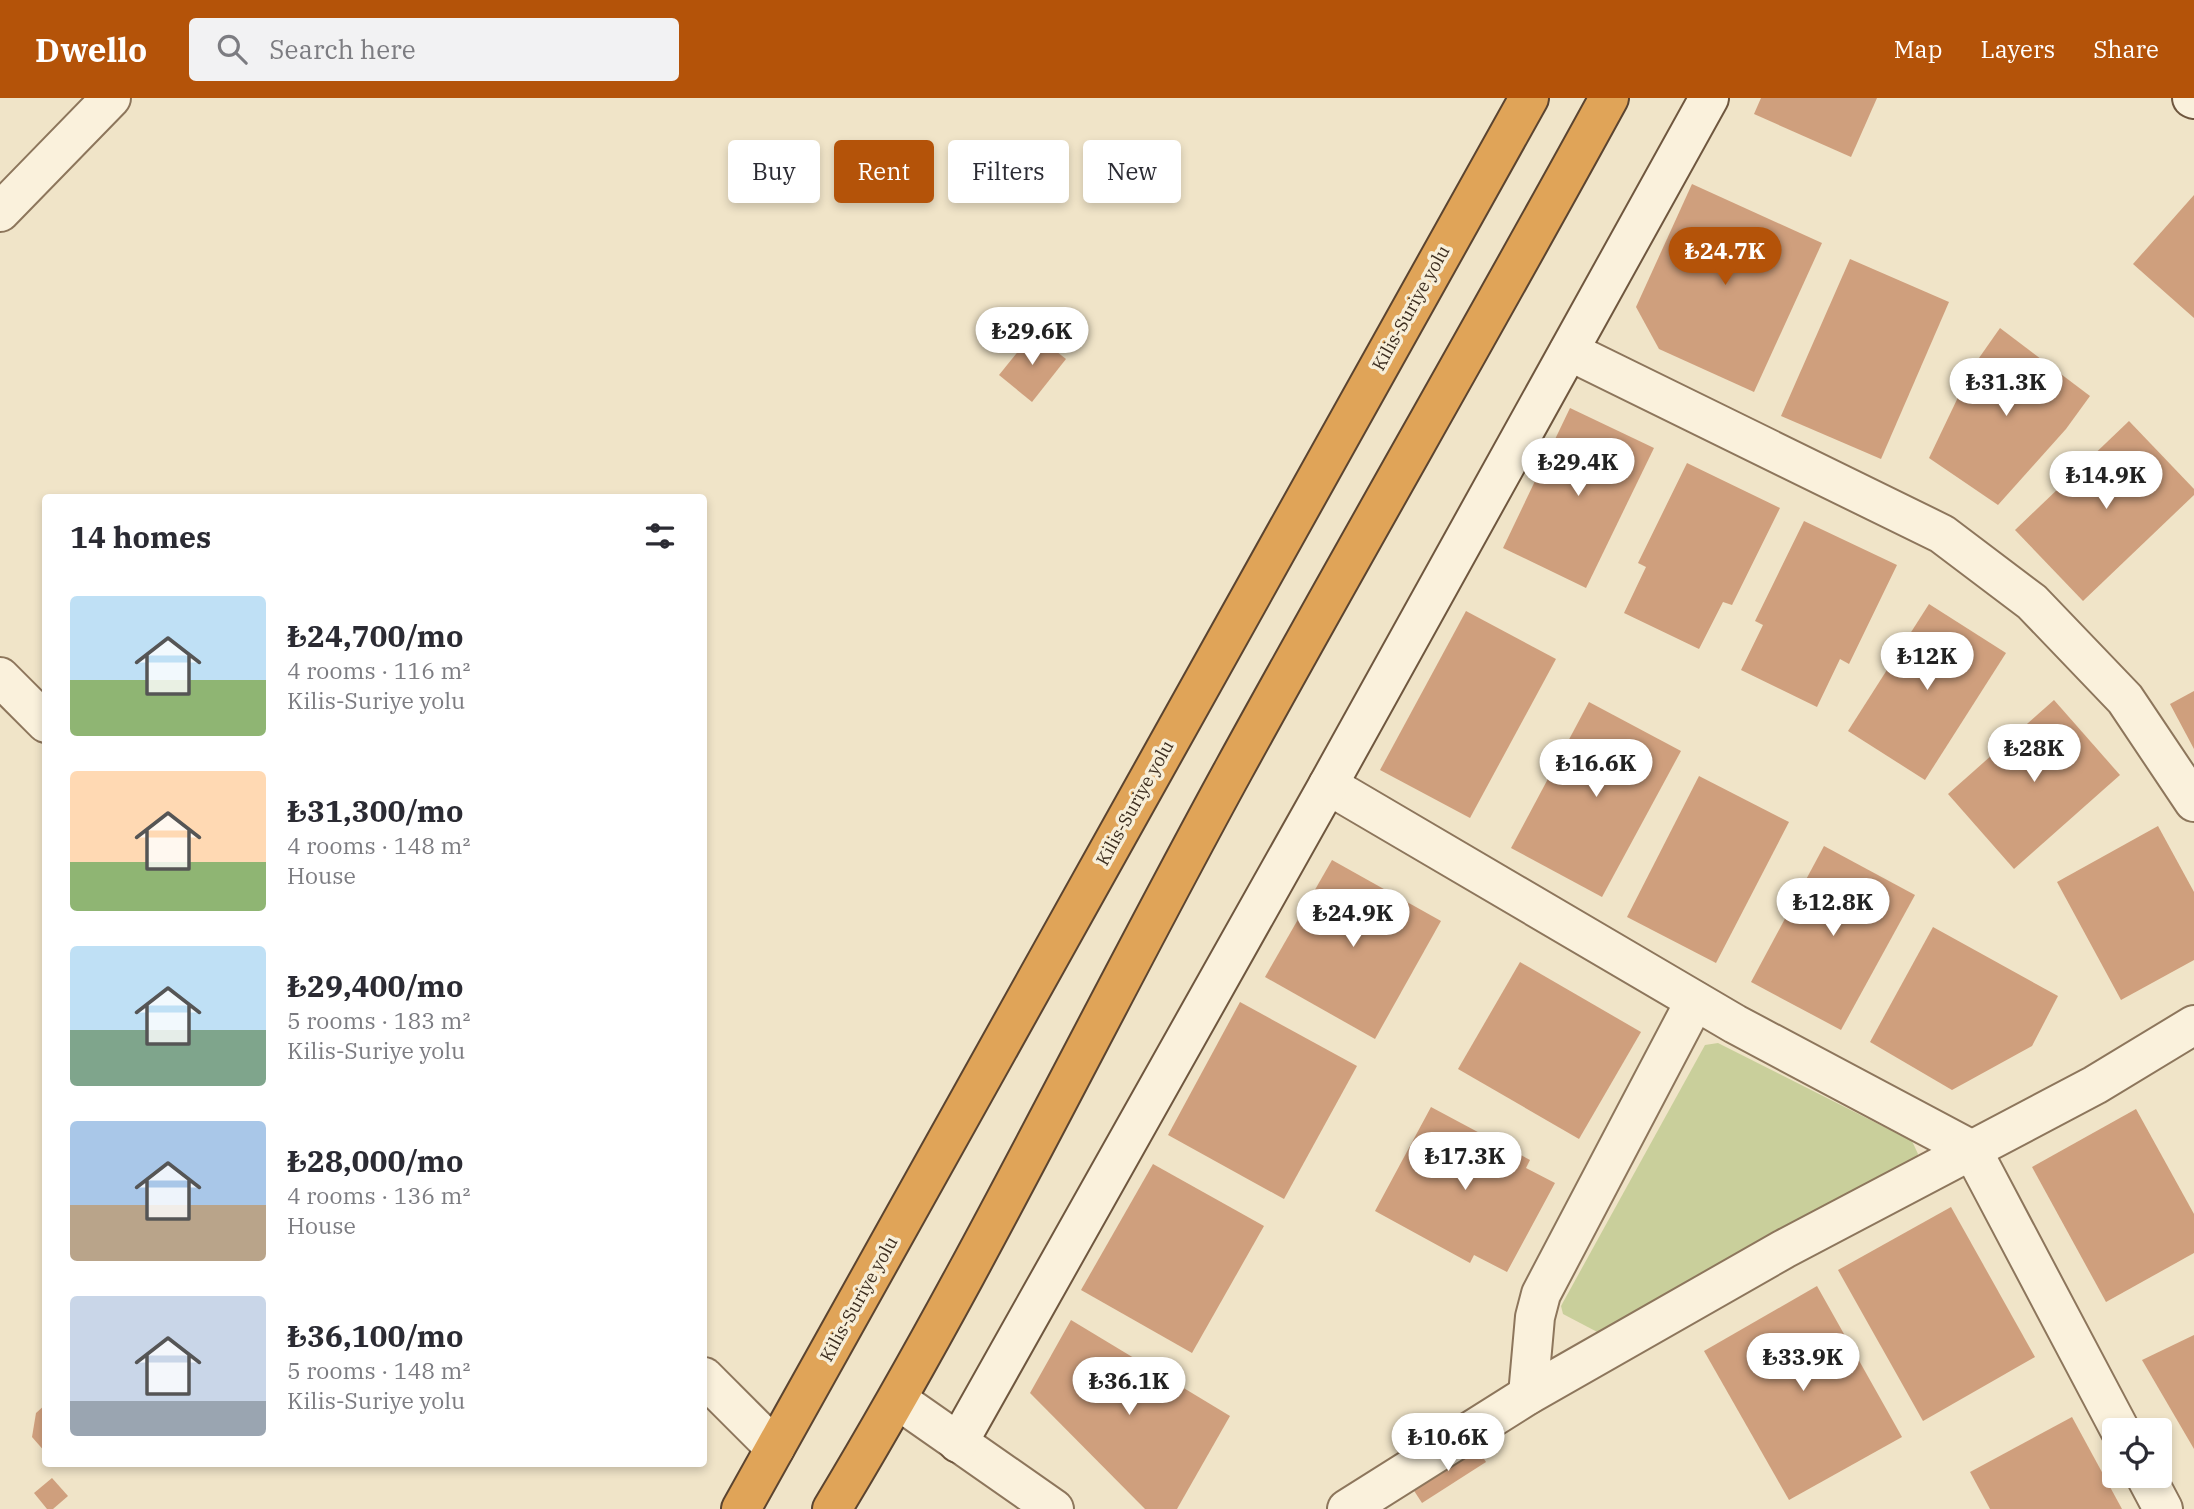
<!DOCTYPE html>
<meta charset="utf-8">
<style>
:root{--surface:#fff;--page:#f2f2f3;--text:#2b2b33;--muted:#7c7c81;--accent:#b45309}
body{margin:0;font-family:"IBM Plex Serif",serif;background:var(--page);color:var(--text);height:100vh;display:flex;flex-direction:column;font-size:26px;white-space:nowrap}
*{box-sizing:border-box;margin:0}
p{font-size:23px;color:var(--muted)}
.icon{flex:none;width:38px;height:38px;fill:none;stroke:currentColor;stroke-width:2;stroke-linecap:round;stroke-linejoin:round}
.map{position:relative;flex:1;overflow:hidden}
.drawer{position:absolute;left:42px;top:396px;width:665px;height:973px;display:flex;flex-direction:column;background:var(--surface);border-radius:7px;box-shadow:0 4px 10px #0003}
.drawer>*{flex:none}
.top-card{position:absolute;left:728px;top:42px;width:665px;height:63px;display:flex;gap:14px}
.fabs{position:absolute;left:2102px;top:1320px;display:grid;gap:14px}
.fabs a{display:grid;place-items:center;width:70px;height:70px;border-radius:7px;background:var(--surface);box-shadow:0 4px 10px #0003;font-size:35px}
.price{position:absolute;translate:-50% -60px;padding:0 16px;border-radius:24px;background:#fff;color:#222;font-size:23px;line-height:46px;filter:drop-shadow(0 2px 4px #0008)}
.price::after{content:'';position:absolute;left:50%;top:42px;width:21px;height:16px;margin-left:-10px;background:inherit;clip-path:polygon(0 0,100% 0,50% 100%)}
.price.on{background:var(--accent);color:#fff}
ul{padding:0;list-style:none}
li{display:flex;align-items:center;gap:21px;height:175px;padding:0 28px}
li span{display:grid;place-items:center;flex:none;width:196px;height:140px;border-radius:7px;color:#555}
li>.icon{margin-inline-start:auto}
span .icon{width:84px;height:84px;fill:#fffc;stroke-width:1}
li b{font-size:30px}
h2{display:flex;justify-content:space-between;align-items:center;height:84px;padding:0 28px;font-size:30px}
.pill{padding:0 24px;border-radius:7px;background:var(--surface);box-shadow:0 4px 10px #0003;font-size:24px;line-height:63px}
.pill.on{background:var(--accent);color:#fff}
header{display:flex;align-items:center;gap:42px;box-sizing:border-box;height:98px;padding:0 35px;background:var(--accent);color:#fff}
header strong{font-size:33px}
nav{display:flex;gap:38px;margin-inline-start:auto;font-size:24px}
.search{width:490px;height:63px;background:var(--page);display:flex;align-items:center;gap:18px;box-sizing:border-box;padding:0 24px;border-radius:7px;color:var(--muted);font-size:26px}
.map>svg:first-child{display:block}
.green{fill:#c9cf9b}
.building{fill:#cf9f7d}
.lines{fill:none;stroke-linecap:round;stroke-linejoin:round}
.street-casing{stroke:#8d765c;stroke-width:42}
.secondary-casing{stroke:#6f573f;stroke-width:42}
.highway-casing{stroke:#5b4430;stroke-width:42}
.street{stroke:#faf1dc;stroke-width:38}
.secondary{stroke:#faf1dc;stroke-width:38}
.highway{stroke:#e0a458;stroke-width:38}
.labels{text-anchor:middle;stroke-width:7;stroke-linejoin:round;paint-order:stroke}
.street-label{font-size:18px;fill:#3d2e20;stroke:#f7eed8}
</style>
<header>
<strong>Dwello</strong>
<div class="search"><svg class="icon" aria-label="search" viewBox="0 0 24 24"><circle cx="10" cy="10" r="6"/><path d="M15 15l6 6"/></svg>Search here</div>
<nav><a>Map</a><a>Layers</a><a>Share</a></nav>
</header>
<div class="map">
<svg width="2194" height="1411" viewBox="0 0 2194 1411">
<rect width="100%" height="100%" fill="#f0e4c8"/>
<polygon class="green" points="1718,945 1912,1043 1918,1056 1913,1069 1603,1237 1563,1216 1561,1208 1705,947"/>
<g class="building">
<polygon points="1761,0 1877,0 1851,59 1754,16"/>
<polygon points="1692,86 1822,145 1754,294 1659,251 1636,209"/>
<polygon points="2194,97 2194,220 2133,166"/>
<polygon points="1850,161 1949,204 1881,361 1781,318"/>
<polygon points="2000,230 2090,298 2066,331 1998,407 1929,360 1972,270"/>
<polygon points="1033,235 1066,261 1032,304 999,277"/>
<polygon points="1570,310 1654,350 1586,490 1503,450"/>
<polygon points="2129,323 2194,391 2194,397 2083,503 2015,432"/>
<polygon points="1687,365 1780,410 1732,507 1723,504 1699,551 1624,515 1646,469 1638,465"/>
<polygon points="1804,423 1897,467 1849,566 1840,561 1817,609 1741,572 1763,527 1755,523"/>
<polygon points="1929,506 2006,555 1925,682 1848,633"/>
<polygon points="1466,513 1556,561 1470,720 1380,672"/>
<polygon points="2194,593 2194,651 2170,606"/>
<polygon points="2054,602 2120,677 2014,771 1948,696"/>
<polygon points="1589,604 1681,653 1602,799 1511,750"/>
<polygon points="1699,678 1789,724 1716,865 1627,819"/>
<polygon points="2158,728 2194,794 2194,862 2121,902 2057,784"/>
<polygon points="1824,748 1915,797 1841,932 1751,884"/>
<polygon points="1332,762 1441,823 1375,941 1265,879"/>
<polygon points="1933,829 2058,898 2032,948 1952,992 1870,944"/>
<polygon points="1520,864 1641,934 1579,1041 1458,971"/>
<polygon points="1240,904 1357,968 1284,1101 1168,1037"/>
<polygon points="1431,1009 1530,1062 1526,1070 1555,1085 1507,1174 1474,1157 1470,1165 1375,1113"/>
<polygon points="2136,1011 2194,1116 2194,1155 2106,1204 2032,1069"/>
<polygon points="1153,1066 1264,1128 1192,1255 1081,1192"/>
<polygon points="1951,1109 2035,1259 1923,1323 1838,1172"/>
<polygon points="1817,1188 1902,1339 1789,1402 1704,1253"/>
<polygon points="1071,1222 1230,1318 1177,1411 1145,1411 1030,1295"/>
<polygon points="2194,1237 2194,1351 2142,1262"/>
<polygon points="46,1306 46,1355 32,1339 36,1315"/>
<polygon points="2072,1319 2122,1411 1990,1411 1970,1374"/>
<polygon points="1473,1344 1486,1364 1422,1405 1409,1385"/>
<polygon points="52,1380 68,1398 53,1411 47,1411 34,1395"/>
</g>
<g class="lines">
<defs>
<g id="street">
<polyline points="0,114 111,0"/>
<polyline points="1569,253 1942,436 2032,504 2125,601 2194,704"/>
<polyline points="0,579 46,625"/>
<polyline points="1328,687 1735,926 1972,1052 2120,1332"/>
<polyline points="704,1279 775,1350"/>
<polyline points="1528,1297 1535,1219 1541,1196 1695,903"/>
<polyline points="898,1302 1054,1411"/>
<polyline points="2145,1377 2163,1411"/>
<polyline points="1347,1411 1528,1297 1784,1151 2095,987 2194,927"/>
</g>
<g id="secondary">
<polyline points="2192,0 2194,1"/>
<polyline points="958,1345 1328,687 1709,0"/>
</g>
<g id="highway">
<polyline points="741,1411 1529,0"/>
<path d="M832,1411c145,-240 267,-494 402,-740 123,-224 252,-446 375,-671"/>
</g>
</defs>
<use href="#street" class="street-casing"/>
<use href="#secondary" class="secondary-casing"/>
<use href="#highway" class="highway-casing"/>
<use href="#street" class="street"/>
<use href="#secondary" class="secondary"/>
<use href="#highway" class="highway"/>
</g>
<g class="labels">
<g class="street-label">
<text transform="translate(1411 210) rotate(-61)" y="6">Kilis-Suriye yolu</text>
<text transform="translate(1135 705) rotate(-61)" y="6">Kilis-Suriye yolu</text>
<text transform="translate(859 1201) rotate(-61)" y="6">Kilis-Suriye yolu</text>
</g>
</g>
</svg>
<div class="fabs">
<a><svg class="icon" aria-label="locate" viewBox="0 0 24 24"><circle cx="12" cy="12" r="6"/><path d="M12 2v4M12 18v4M2 12h4M18 12h4"/></svg></a>
</div>
<b class="price on" style="left:1725px;top:189px">₺24.7K</b>
<b class="price" style="left:1032px;top:269px">₺29.6K</b>
<b class="price" style="left:2006px;top:320px">₺31.3K</b>
<b class="price" style="left:1578px;top:400px">₺29.4K</b>
<b class="price" style="left:2106px;top:413px">₺14.9K</b>
<b class="price" style="left:1927px;top:594px">₺12K</b>
<b class="price" style="left:2034px;top:686px">₺28K</b>
<b class="price" style="left:1596px;top:701px">₺16.6K</b>
<b class="price" style="left:1833px;top:840px">₺12.8K</b>
<b class="price" style="left:1353px;top:851px">₺24.9K</b>
<b class="price" style="left:1465px;top:1094px">₺17.3K</b>
<b class="price" style="left:1803px;top:1295px">₺33.9K</b>
<b class="price" style="left:1129px;top:1319px">₺36.1K</b>
<b class="price" style="left:1448px;top:1375px">₺10.6K</b>
<div class="top-card">
<a class="pill">Buy</a>
<a class="pill on">Rent</a>
<a class="pill">Filters</a>
<a class="pill">New</a>
</div>
<section class="drawer">
<h2>14 homes<svg class="icon" aria-label="filters" viewBox="0 0 24 24"><path d="M4 7h16M4 17h16"/><circle cx="9" cy="7" r="2"/><circle cx="15" cy="17" r="2"/></svg></h2>
<ul>
<li><span style="background:linear-gradient(#bfe0f5 60%,#8fb573 0)"><svg class="icon" aria-label="home" viewBox="0 0 24 24"><path d="M3 11l9-7 9 7M6 9v11h12V9"/></svg></span><div><b>₺24,700/mo</b><p>4 rooms · 116 m²</p><p>Kilis-Suriye yolu</p></div></li>
<li><span style="background:linear-gradient(#ffd9b3 65%,#8fb573 0)"><svg class="icon" aria-label="home" viewBox="0 0 24 24"><path d="M3 11l9-7 9 7M6 9v11h12V9"/></svg></span><div><b>₺31,300/mo</b><p>4 rooms · 148 m²</p><p>House</p></div></li>
<li><span style="background:linear-gradient(#bfe0f5 60%,#7fa58c 0)"><svg class="icon" aria-label="home" viewBox="0 0 24 24"><path d="M3 11l9-7 9 7M6 9v11h12V9"/></svg></span><div><b>₺29,400/mo</b><p>5 rooms · 183 m²</p><p>Kilis-Suriye yolu</p></div></li>
<li><span style="background:linear-gradient(#a9c7e8 60%,#b9a48a 0)"><svg class="icon" aria-label="home" viewBox="0 0 24 24"><path d="M3 11l9-7 9 7M6 9v11h12V9"/></svg></span><div><b>₺28,000/mo</b><p>4 rooms · 136 m²</p><p>House</p></div></li>
<li><span style="background:linear-gradient(#c9d6e8 75%,#9aa5b1 0)"><svg class="icon" aria-label="home" viewBox="0 0 24 24"><path d="M3 11l9-7 9 7M6 9v11h12V9"/></svg></span><div><b>₺36,100/mo</b><p>5 rooms · 148 m²</p><p>Kilis-Suriye yolu</p></div></li>
</ul>
</section>
</div>
